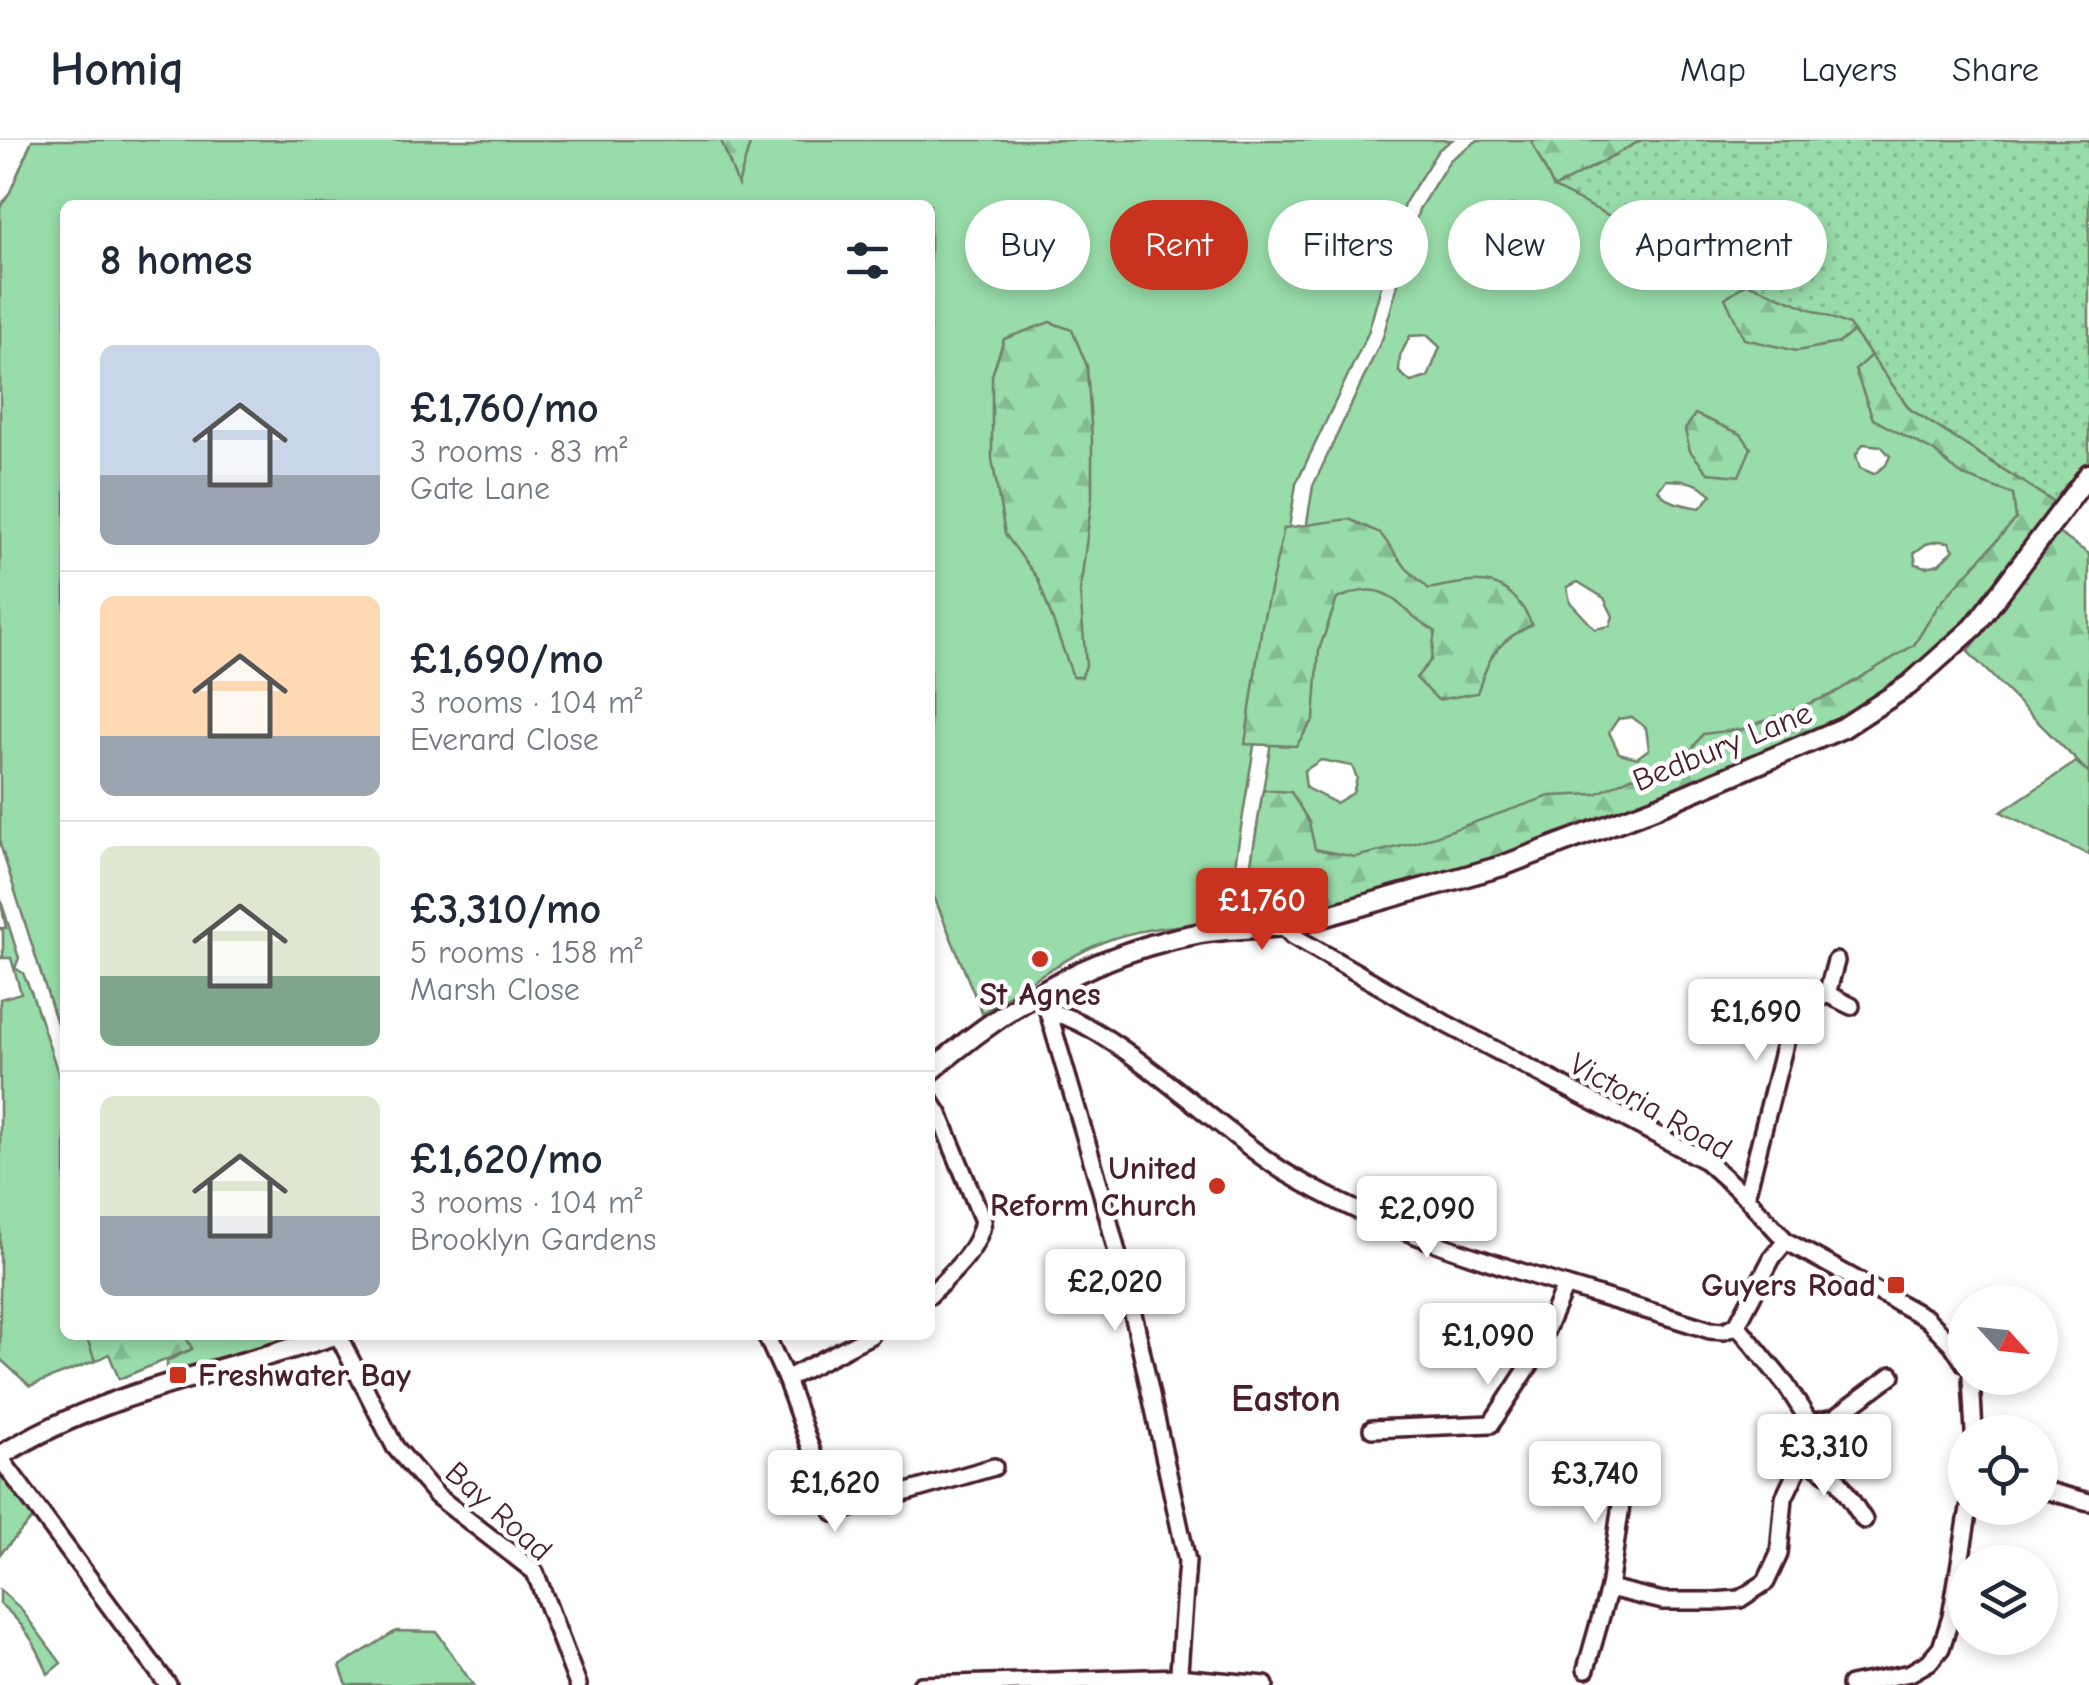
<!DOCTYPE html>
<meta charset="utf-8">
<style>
:root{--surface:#fff;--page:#f6f6f7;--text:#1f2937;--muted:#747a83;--line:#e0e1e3;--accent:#c8321e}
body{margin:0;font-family:"Comic Neue",sans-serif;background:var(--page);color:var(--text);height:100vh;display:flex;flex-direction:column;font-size:38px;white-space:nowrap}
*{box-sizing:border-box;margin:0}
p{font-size:32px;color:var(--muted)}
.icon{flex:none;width:55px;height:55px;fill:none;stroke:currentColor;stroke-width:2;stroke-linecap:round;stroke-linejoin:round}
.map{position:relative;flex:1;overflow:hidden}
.drawer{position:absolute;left:60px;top:60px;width:875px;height:1140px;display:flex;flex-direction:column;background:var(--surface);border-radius:15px;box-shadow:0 5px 15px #0003}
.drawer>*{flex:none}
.banner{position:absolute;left:965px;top:60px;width:950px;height:90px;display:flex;gap:20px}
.needle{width:65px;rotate:117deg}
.tools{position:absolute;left:1948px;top:1145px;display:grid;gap:20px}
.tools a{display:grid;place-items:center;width:110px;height:110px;border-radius:50%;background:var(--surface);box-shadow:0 5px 15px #0003;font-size:50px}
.price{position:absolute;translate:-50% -85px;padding:0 22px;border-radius:10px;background:#fff;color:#222;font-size:32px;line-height:65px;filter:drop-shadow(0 2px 5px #0008)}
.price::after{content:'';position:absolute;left:50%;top:60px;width:30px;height:22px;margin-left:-15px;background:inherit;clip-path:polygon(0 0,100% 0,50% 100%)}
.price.selected{background:var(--accent);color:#fff}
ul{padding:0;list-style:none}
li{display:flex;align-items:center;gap:30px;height:250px;padding:0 40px}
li+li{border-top:2px solid var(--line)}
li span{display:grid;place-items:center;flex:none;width:280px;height:200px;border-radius:15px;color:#555}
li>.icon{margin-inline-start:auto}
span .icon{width:120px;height:120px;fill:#fffc;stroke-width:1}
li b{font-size:42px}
h2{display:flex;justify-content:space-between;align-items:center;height:120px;padding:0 40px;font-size:42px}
.pill{padding:0 35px;border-radius:45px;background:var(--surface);box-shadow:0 5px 15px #0003;font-size:35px;line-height:90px}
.pill.selected{background:var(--accent);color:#fff}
header{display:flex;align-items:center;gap:60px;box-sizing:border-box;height:140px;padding:0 50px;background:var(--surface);border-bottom:2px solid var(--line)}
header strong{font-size:48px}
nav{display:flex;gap:55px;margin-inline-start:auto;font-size:35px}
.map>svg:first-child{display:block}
.grass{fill:#98dca9;stroke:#717e6a;stroke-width:2.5;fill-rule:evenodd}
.forest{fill:url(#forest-firs);stroke:#717e6a;stroke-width:2.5}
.park{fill:url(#park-dots);stroke:#717e6a;stroke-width:2.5}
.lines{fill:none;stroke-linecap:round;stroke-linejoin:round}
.minor-casing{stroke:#4a1f2b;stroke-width:22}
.tertiary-casing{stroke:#4a1f2b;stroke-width:25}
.minor{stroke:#fff;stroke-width:15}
.tertiary{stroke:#fff;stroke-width:18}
.poi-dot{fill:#c8321e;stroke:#fff;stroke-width:4}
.labels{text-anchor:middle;stroke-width:9;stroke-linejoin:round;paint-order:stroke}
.street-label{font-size:32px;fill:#4a1f2b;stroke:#fff}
.poi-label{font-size:32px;font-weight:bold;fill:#4a1f2b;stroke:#fff;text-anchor:end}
.quarter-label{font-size:38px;font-weight:bold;fill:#4a1f2b;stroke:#fff}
</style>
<header>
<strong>Homiq</strong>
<nav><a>Map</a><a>Layers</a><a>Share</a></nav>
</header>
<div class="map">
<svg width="2089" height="1545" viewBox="0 0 2089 1545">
<defs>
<pattern id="forest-firs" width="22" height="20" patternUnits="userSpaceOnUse" patternTransform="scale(2.5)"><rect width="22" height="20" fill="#98dca9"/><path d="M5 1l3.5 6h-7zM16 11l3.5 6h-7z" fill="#84bc92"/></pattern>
<pattern id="park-dots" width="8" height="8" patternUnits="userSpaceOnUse" patternTransform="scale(2.5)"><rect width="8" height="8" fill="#98dca9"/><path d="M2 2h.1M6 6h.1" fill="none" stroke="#84bc92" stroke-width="1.8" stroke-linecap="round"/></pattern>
</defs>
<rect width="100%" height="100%" fill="#fff"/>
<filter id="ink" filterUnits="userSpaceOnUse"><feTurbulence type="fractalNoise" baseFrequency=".01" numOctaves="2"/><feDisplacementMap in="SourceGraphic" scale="20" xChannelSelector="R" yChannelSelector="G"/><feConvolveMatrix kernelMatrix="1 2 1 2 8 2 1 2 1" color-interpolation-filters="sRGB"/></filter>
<g filter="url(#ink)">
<g class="grass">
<path d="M32,0h689l17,44 13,-44h701l-14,10 -34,54 -36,129 -72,151 -70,437c-40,4 -85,6 -123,21 -42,18 -83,46 -121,71l-52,-126v-682h-865v844l-65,-205v-637l10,-15z"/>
<path d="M1478,0h53l23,48 295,137 61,84 150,97 -220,218 -598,195 71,-433 70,-149 36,-128 31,-49zM1511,65l16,1 5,6 -6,9 -29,18 -11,-6c-3,-18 11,-22 25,-28zM1427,195l13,12 -12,30 -17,5 -12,-10 1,-16 10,-20zM1863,304l18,2 9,10 -4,9 -12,9 -14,-6 -4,-13zM1666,340c19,0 33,2 46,15l-12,13c-15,-3 -32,-4 -42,-18zM1939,401l10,1 5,8 -15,14 -13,3 -10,-3 -2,-11 12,-9zM1578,442l26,16 9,18 -3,10 -15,3 -25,-27 -3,-15zM1632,577l14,11 3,21 -12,9 -18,-5 -10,-21 9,-13zM1321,620l31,6 5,12 -4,15 -17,10 -30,-15 -2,-17z"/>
<polygon points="2076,622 2089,633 2089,715 2001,672"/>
<polygon points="0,758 19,818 15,828 23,833 32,854 65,954 65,1195 86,1195 95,1221 30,1246 0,1219 0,859 21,853 11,818 0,818 3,816 3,791 0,788 6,788"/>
<polygon points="185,1195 305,1195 167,1239 167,1221 192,1209"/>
<polygon points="0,1330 35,1376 0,1414"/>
<path d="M0,1450l20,18 41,55 -13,11c-10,-27 -25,-52 -48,-70z"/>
<polygon points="396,1491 437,1492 473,1545 347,1545 340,1526"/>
</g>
<g class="forest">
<polygon points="721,0 751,0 738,45"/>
<polygon points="1531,0 1642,0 1554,48"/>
<polygon points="1759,135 1876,173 1839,203 1797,211 1744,199 1725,158"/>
<polygon points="1050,182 1072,190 1087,226 1092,299 1092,357 1080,452 1086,525 1082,537 1073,537 1038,439 1005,394 992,319 992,235 1004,199"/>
<polygon points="1871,215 1910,269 2060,366 2005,441 1938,516 1840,584 1755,622 1494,723 1282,782 1242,779 1263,650 1291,652 1309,682 1315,709 1355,717 1415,703 1550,656 1596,654 1631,637 1666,631 1690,612 1703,594 1743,589 1831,555 1914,505 1938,466 2016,379 2013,354 1963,336 1933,311 1873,279 1855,230"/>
<polygon points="1695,274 1741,294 1751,308 1739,336 1708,333 1690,311 1685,290"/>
<path d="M1349,379l31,14 27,36 22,20c49,-10 79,-18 103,36 -37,17 -42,31 -55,68l-39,7 -22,-22 15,-18 4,-29c-44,-24 -43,-56 -98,-32l-18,51 -5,69 -18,27 -51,-2 17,-119 22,-97z"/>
<polygon points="2057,392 2089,414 2089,633 1968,512"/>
<polygon points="86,1195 185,1195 192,1209 119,1239 109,1214 95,1221"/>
</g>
<polygon class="park" points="1642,0 2089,0 2089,326 2060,366 1910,269 1849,185 1730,136 1554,48"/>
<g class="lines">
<defs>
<g id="minor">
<polyline points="1283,786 1293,796 1448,885 1706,1021 1746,1057 1786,1101 1926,1178 1952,1204 1965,1224"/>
<polyline points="1827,854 1851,866"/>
<polyline points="1047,868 1102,1054 1136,1186 1187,1421 1178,1545"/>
<path d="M1049,873c52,2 185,130 239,161 125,75 284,111 422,156l14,1 13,-6 35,-67 14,-17"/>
<path d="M930,960l9,14 44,107c-6,32 -31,51 -53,74"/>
<polyline points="1746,1057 1792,876 1827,854 1836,821"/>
<polyline points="338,1195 395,1307 437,1356 535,1432 578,1545"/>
<polyline points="766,1195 786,1239 871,1195"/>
<polyline points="1971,1238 1974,1292"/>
<polyline points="786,1239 834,1373 994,1327"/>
<polyline points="1810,1283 1834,1278 1892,1235"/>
<polyline points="1372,1289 1491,1284 1533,1220 1565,1146"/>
<polyline points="0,1318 168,1545"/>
<polyline points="1803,1318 1838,1340 1864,1380"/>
<polyline points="2040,1349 2089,1362"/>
<polyline points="1609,1448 1626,1330"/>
<polyline points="1586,1529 1609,1448 1663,1461 1714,1461 1740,1459 1766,1442 1779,1414 1784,1358 1803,1318 1810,1283 1786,1245 1737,1185"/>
<polyline points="921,1545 1178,1537 1265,1545"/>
<polyline points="1850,1545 1910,1533 1929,1522 1941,1508 1951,1477 1969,1368"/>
</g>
<g id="tertiary">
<path d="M930,932c79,-70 167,-120 271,-139 34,-6 67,-3 100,-10l201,-57 155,-59 186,-79 66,-43 65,-58 115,-153"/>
<path d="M0,1316c101,-64 223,-84 335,-121"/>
</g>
</defs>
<use href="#minor" class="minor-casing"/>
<use href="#tertiary" class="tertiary-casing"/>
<use href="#minor" class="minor"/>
<use href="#tertiary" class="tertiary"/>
</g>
</g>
<g class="poi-dot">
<circle cx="1040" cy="819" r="10"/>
<circle cx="1217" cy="1046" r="10"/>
<rect x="1886" y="1135" width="20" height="20" rx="5"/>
<rect x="168" y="1225" width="20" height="20" rx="5"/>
</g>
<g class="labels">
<g class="street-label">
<text transform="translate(1722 606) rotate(-22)" y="11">Bedbury Lane</text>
<text transform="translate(1651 966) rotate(30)" y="11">Victoria Road</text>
<text transform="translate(499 1371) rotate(42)" y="11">Bay Road</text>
</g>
<g class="poi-label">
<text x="1040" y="865" text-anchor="middle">St Agnes</text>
<text x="1197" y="1039">United<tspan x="1197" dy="37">Reform Church</tspan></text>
<text x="1876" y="1156">Guyers Road</text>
<text x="198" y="1246" text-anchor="start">Freshwater Bay</text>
</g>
<g class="quarter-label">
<text x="1286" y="1271">Easton</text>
</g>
</g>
</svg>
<div class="tools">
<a><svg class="needle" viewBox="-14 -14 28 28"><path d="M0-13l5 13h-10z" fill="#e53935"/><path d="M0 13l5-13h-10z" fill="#747a83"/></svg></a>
<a><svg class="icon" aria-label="locate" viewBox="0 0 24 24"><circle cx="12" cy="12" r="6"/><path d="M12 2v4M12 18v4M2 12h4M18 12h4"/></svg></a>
<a><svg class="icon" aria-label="layers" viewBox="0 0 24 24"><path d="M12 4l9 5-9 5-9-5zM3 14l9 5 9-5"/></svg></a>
</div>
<b class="price selected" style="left:1262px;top:813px">£1,760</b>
<b class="price" style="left:1756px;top:924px">£1,690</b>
<b class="price" style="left:1427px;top:1121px">£2,090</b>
<b class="price" style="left:1115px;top:1194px">£2,020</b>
<b class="price" style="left:1488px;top:1248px">£1,090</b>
<b class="price" style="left:1824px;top:1359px">£3,310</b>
<b class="price" style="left:1595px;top:1386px">£3,740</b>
<b class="price" style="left:835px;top:1395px">£1,620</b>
<div class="banner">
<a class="pill">Buy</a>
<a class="pill selected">Rent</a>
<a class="pill">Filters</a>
<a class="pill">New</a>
<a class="pill">Apartment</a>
</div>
<section class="drawer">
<h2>8 homes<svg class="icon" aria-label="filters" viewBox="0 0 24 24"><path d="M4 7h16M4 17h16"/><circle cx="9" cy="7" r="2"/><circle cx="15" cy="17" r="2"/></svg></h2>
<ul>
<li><span style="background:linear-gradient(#c9d6e8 65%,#9aa5b1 0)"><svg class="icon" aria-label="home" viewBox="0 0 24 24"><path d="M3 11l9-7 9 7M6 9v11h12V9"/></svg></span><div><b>£1,760/mo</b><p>3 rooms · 83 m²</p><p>Gate Lane</p></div></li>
<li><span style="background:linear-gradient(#ffd9b3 70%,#9aa5b1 0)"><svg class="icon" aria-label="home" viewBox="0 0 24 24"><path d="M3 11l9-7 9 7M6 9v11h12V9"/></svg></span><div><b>£1,690/mo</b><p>3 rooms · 104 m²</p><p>Everard Close</p></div></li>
<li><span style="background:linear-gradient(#dfe7d0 65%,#7fa58c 0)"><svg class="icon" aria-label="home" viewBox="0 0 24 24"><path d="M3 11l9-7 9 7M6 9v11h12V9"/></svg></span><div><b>£3,310/mo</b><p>5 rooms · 158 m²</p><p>Marsh Close</p></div></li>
<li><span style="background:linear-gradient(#dfe7d0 60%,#9aa5b1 0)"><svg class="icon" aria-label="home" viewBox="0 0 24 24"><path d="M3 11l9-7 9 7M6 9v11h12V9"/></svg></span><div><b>£1,620/mo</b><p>3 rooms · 104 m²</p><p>Brooklyn Gardens</p></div></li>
</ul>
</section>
</div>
